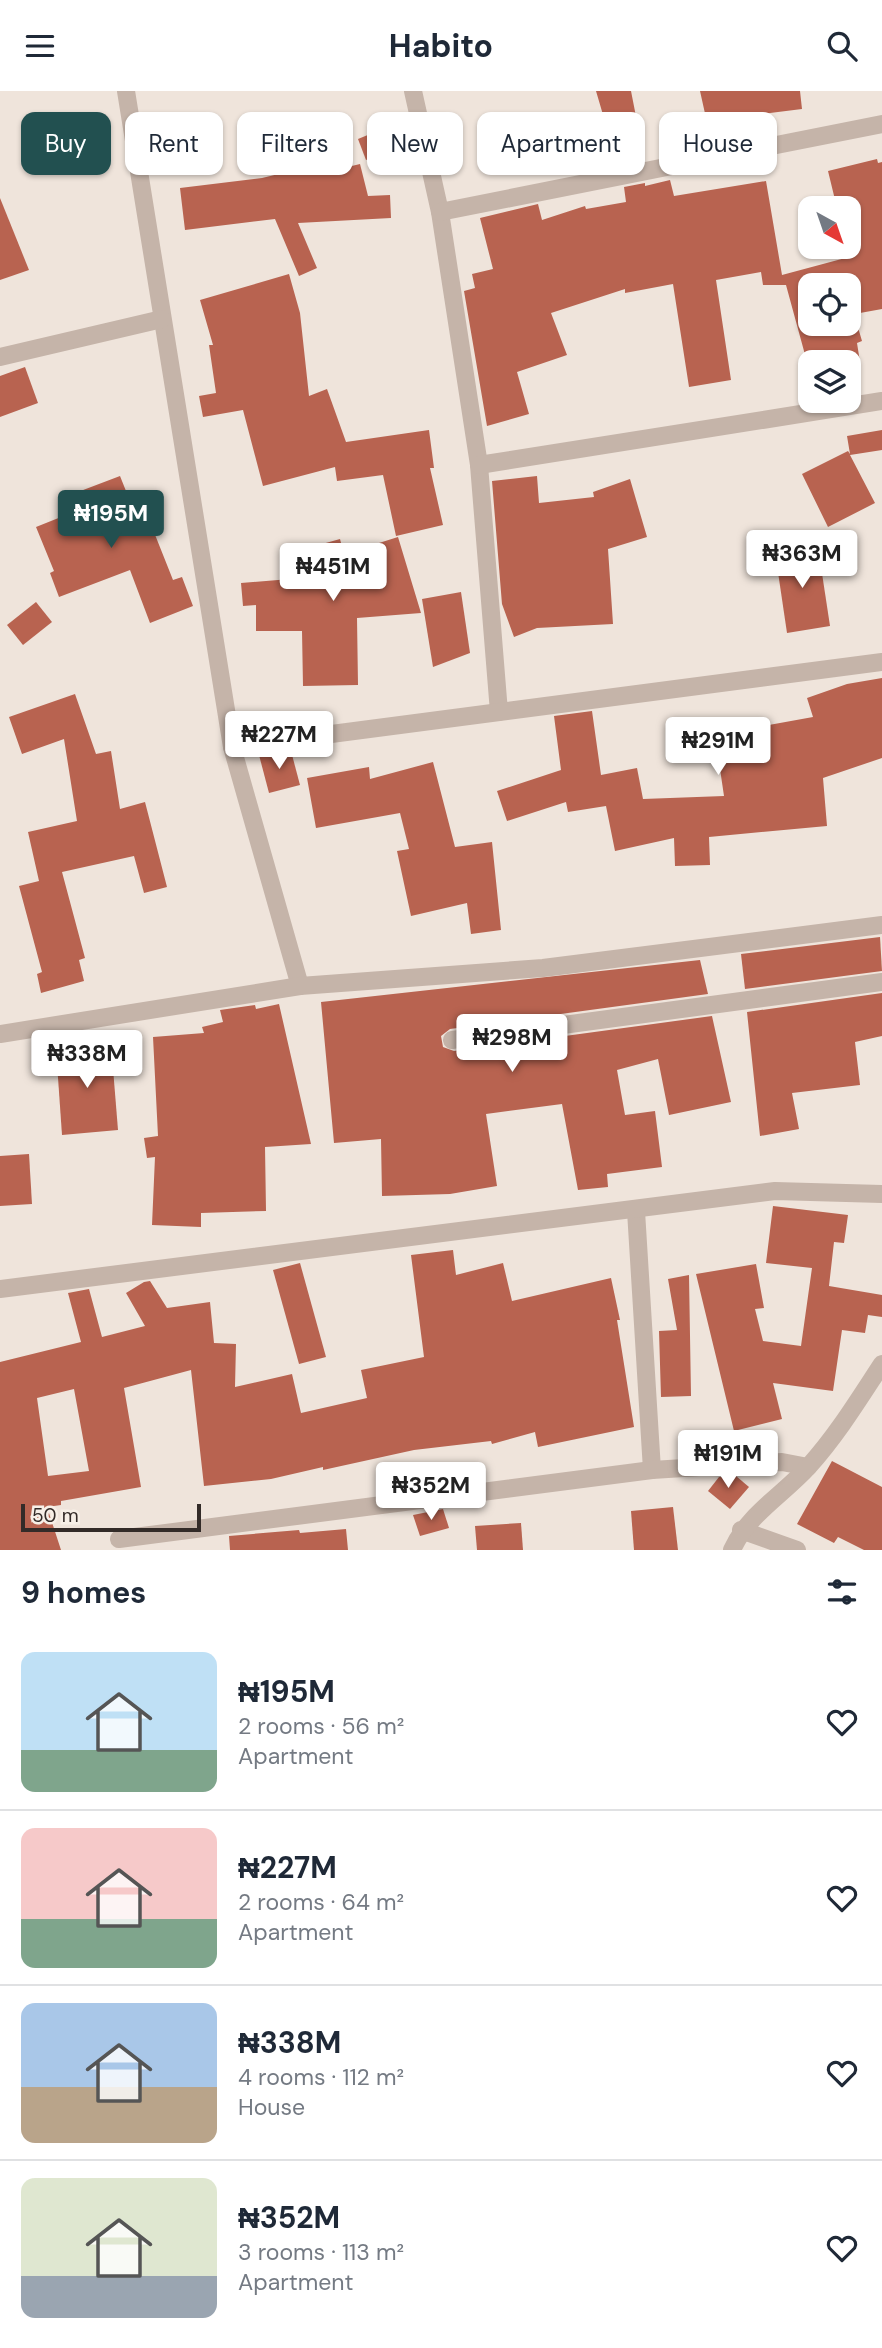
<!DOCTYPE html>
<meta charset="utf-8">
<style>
:root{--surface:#fff;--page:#f6f6f7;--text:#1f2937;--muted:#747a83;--line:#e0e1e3;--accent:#225050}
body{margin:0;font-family:"DM Sans",sans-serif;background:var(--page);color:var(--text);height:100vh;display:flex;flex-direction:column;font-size:26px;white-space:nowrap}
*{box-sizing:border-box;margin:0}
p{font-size:23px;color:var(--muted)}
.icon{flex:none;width:38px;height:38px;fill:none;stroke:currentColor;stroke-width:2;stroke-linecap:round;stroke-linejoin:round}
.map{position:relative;height:1459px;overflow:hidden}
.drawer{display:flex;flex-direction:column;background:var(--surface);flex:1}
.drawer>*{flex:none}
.guide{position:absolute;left:21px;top:21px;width:840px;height:63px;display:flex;gap:14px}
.needle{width:46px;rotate:140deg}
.controls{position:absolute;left:798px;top:105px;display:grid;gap:14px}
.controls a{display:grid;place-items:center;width:63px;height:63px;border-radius:14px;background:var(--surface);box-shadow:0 2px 5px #0004;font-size:35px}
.scale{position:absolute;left:21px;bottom:18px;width:180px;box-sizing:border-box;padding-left:7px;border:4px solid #332b28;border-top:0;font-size:19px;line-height:24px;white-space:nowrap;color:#332b28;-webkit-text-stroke:5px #f7efe7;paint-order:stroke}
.price{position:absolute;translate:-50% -60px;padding:0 16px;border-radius:7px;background:#fff;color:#222;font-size:23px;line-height:46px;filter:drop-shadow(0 2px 4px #0008)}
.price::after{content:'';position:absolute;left:50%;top:42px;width:21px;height:16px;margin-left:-10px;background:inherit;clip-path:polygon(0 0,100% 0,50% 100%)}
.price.current{background:var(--accent);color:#fff}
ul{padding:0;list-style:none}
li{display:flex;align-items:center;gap:21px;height:175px;padding:0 21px}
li+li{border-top:2px solid var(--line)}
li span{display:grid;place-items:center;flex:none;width:196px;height:140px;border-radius:14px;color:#555}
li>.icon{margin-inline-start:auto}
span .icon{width:84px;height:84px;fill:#fffc;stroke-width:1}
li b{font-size:30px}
h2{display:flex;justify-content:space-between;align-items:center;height:84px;padding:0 21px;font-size:30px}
.pill{padding:0 24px;border-radius:14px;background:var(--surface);box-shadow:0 2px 5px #0004;font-size:24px;line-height:63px}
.pill.current{background:var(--accent);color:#fff}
header{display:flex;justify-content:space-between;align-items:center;height:91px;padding:0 21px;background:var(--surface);font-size:32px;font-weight:700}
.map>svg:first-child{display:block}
.building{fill:#b86350;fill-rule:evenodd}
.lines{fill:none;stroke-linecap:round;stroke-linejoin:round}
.street{stroke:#c5b4a9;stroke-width:18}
</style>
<header><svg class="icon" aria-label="menu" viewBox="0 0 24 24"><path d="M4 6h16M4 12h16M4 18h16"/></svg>Habito<svg class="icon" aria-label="search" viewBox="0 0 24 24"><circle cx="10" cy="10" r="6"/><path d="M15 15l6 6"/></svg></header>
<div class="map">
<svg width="882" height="1459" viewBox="0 0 882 1459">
<rect width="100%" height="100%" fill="#efe4db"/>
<g class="building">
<polygon points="596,0 631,0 642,56 639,57 641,69 621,73 619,62 608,64 602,35 606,34"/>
<polygon points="700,0 800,0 802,18 746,25 749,36 710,45"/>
<polygon points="380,39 388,60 366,69 358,48"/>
<polygon points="877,68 878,72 882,71 882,218 849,224 849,194 810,194 810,233 857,233 862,250 857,252 860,271 807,271 786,194 763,194 761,181 716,189 731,289 689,296 673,193 625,202 625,198 551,222 567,264 517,281 529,323 487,335 464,200 475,197 472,183 493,178 480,127 538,113 542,129 585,115 586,118 626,111 624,96 645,92 645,95 670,89 674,105 766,90 782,184 849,166 849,117 837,117 828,80"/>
<polygon points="324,72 327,81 360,73 368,105 390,104 391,127 298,132 317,177 299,185 275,128 185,139 180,97 262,87"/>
<polygon points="0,107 29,179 0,189"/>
<polygon points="289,183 300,222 309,305 327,298 346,351 429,339 434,377 430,377 443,434 396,445 383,384 337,390 335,376 263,395 243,319 203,326 199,305 216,302 209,254 213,254 200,209"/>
<polygon points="25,276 38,312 0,326 0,285"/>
<polygon points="882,339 882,359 850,364 875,412 828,436 802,383 848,360 850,363 847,345"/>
<polygon points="120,385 136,425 146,421 173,489 182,486 193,515 150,532 130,479 59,506 50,482 54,480 36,436 76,420 70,404"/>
<polygon points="537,385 539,412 594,406 593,401 630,388 647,446 608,458 613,533 537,537 514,546 502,513 492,390"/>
<polygon points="398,446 421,522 357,527 358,594 303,595 302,540 256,540 256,514 243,515 241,492 290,488 283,464 340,448 344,463"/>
<polygon points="818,456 830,535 787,542 775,461"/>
<polygon points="461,501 470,562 433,576 422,508"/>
<polygon points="36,511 52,531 23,554 7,534"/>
<polygon points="882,587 882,667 823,687 827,735 709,746 710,774 675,775 674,747 615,760 606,715 568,721 566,711 507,730 497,700 561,679 554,625 592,620 601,684 637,677 643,708 724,705 715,644 813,626 807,607 847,593"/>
<polygon points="75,603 96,663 111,660 120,718 145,711 167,796 144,802 134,765 62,781 85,867 79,869 84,890 41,902 37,883 42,881 19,795 39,790 28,741 77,730 64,648 22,663 9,626"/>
<polygon points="291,660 300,694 269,702 259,664"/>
<polygon points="433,671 455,756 492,751 501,839 471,843 467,812 411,825 397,760 409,758 400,722 316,737 307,687 369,676 370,688"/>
<polygon points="880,846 882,880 745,898 741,863"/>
<polygon points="700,869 708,903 450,938 441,945 443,956 454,960 712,925 731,1011 669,1024 658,968 617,979 625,1024 655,1020 662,1076 607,1083 608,1096 578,1099 562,1013 486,1023 497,1095 450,1103 382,1105 381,1048 334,1052 321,911"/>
<polygon points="882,902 882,945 855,951 860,994 792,1002 799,1038 760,1045 747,921"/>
<polygon points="279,913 311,1053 265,1056 266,1120 201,1122 201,1136 152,1134 155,1066 147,1067 144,1047 158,1045 153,946 204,942 202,936 223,931 220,919 255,914 256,918"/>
<polygon points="111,953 118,1039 62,1044 56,958"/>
<polygon points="29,1063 32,1113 0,1115 0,1065"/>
<polygon points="773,1115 848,1124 844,1152 834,1151 829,1195 882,1204 882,1226 868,1224 865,1242 842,1239 833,1300 773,1292 782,1328 734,1340 696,1183 756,1173 764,1217 755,1218 763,1250 801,1255 812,1177 766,1172"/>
<path d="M453,1159l3,25 47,-12 9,38 99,-23 9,42h-3l17,107 -96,20 -3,-15 -43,12 -1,-3 -77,9 -91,20v-3l-52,12 -67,7 -13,-116 -67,18 17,99 -80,14v4l-14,2 14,43h-61v-188l81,-20 -13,-49 21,-4 13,48 43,-11 -19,-33 18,-11 6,-1 17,27 43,-6 4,41 22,1 -1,43 57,-13 9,39 66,-15 -6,-28 63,-13 -13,-102zM74,1298l15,82 -41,5 -11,-78z"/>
<polygon points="300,1172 326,1266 299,1273 273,1179"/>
<polygon points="689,1184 691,1305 661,1306 659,1240 677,1239 668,1188"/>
<polygon points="832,1370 882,1396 882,1459 864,1459 838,1446 834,1452 797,1433"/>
<polygon points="736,1385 749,1396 730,1418 708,1400 719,1386"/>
<polygon points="673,1416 678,1459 634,1459 631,1420"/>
<polygon points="443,1418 449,1437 420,1445 413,1424"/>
<polygon points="521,1432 523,1459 477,1459 475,1435"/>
<polygon points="346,1438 348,1459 230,1459 229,1445 299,1439 300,1442"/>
</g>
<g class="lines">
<g class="street">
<polyline points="126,0 232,656 300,895"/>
<polyline points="413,0 440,121 479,374 499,621"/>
<polyline points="440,121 882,33"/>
<polyline points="0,266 162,228"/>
<polyline points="479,374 882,310"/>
<polyline points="232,656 882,571"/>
<polyline points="0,943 300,895 543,877 882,834"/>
<polyline points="452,949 882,891"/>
<polyline points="636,1120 652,1379"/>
<polyline points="0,1198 775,1100 882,1103"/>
<polyline points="741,1439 797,1459"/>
<polyline points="119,1448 652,1379 782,1371 808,1376"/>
<path d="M732,1459c16,-36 51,-55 77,-84 28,-31 50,-67 73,-102"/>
</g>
</g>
</svg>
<div class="controls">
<a><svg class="needle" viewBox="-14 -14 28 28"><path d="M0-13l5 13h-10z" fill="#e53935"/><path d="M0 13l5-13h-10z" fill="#747a83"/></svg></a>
<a><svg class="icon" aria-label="locate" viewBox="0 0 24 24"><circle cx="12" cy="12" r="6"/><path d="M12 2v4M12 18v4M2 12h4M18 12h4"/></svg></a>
<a><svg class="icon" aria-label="layers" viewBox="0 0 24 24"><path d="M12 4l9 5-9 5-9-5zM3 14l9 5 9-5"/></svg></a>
</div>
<div class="scale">50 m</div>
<b class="price current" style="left:111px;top:459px">₦195M</b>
<b class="price" style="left:802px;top:499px">₦363M</b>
<b class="price" style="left:333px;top:512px">₦451M</b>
<b class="price" style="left:279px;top:680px">₦227M</b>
<b class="price" style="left:718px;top:686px">₦291M</b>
<b class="price" style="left:512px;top:983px">₦298M</b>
<b class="price" style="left:87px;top:999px">₦338M</b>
<b class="price" style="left:728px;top:1399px">₦191M</b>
<b class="price" style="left:431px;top:1431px">₦352M</b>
<div class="guide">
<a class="pill current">Buy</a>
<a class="pill">Rent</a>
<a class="pill">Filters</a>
<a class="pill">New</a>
<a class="pill">Apartment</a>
<a class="pill">House</a>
</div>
</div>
<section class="drawer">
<h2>9 homes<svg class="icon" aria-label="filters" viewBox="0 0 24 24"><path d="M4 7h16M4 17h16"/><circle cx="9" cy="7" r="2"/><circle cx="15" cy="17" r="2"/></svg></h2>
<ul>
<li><span style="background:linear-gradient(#bfe0f5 70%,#7fa58c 0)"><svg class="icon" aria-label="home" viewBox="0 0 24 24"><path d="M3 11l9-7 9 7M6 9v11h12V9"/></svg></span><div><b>₦195M</b><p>2 rooms · 56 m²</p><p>Apartment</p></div><svg class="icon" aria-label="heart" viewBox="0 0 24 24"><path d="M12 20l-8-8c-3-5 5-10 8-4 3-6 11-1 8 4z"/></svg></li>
<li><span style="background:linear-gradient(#f6c9c9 65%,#7fa58c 0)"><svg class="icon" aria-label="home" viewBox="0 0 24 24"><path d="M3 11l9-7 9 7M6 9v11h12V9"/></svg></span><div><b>₦227M</b><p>2 rooms · 64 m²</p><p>Apartment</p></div><svg class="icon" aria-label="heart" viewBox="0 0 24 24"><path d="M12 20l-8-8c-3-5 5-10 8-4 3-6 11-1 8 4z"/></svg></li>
<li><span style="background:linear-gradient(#a9c7e8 60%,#b9a48a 0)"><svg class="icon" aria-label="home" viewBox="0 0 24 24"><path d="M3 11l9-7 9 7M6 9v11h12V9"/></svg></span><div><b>₦338M</b><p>4 rooms · 112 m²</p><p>House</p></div><svg class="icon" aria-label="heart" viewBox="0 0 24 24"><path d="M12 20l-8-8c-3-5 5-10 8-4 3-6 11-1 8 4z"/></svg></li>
<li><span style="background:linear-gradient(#dfe7d0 70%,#9aa5b1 0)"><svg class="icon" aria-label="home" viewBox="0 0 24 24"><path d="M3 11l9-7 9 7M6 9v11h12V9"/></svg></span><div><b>₦352M</b><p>3 rooms · 113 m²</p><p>Apartment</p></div><svg class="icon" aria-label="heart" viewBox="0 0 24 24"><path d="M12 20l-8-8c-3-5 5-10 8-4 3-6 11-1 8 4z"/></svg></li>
</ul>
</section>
